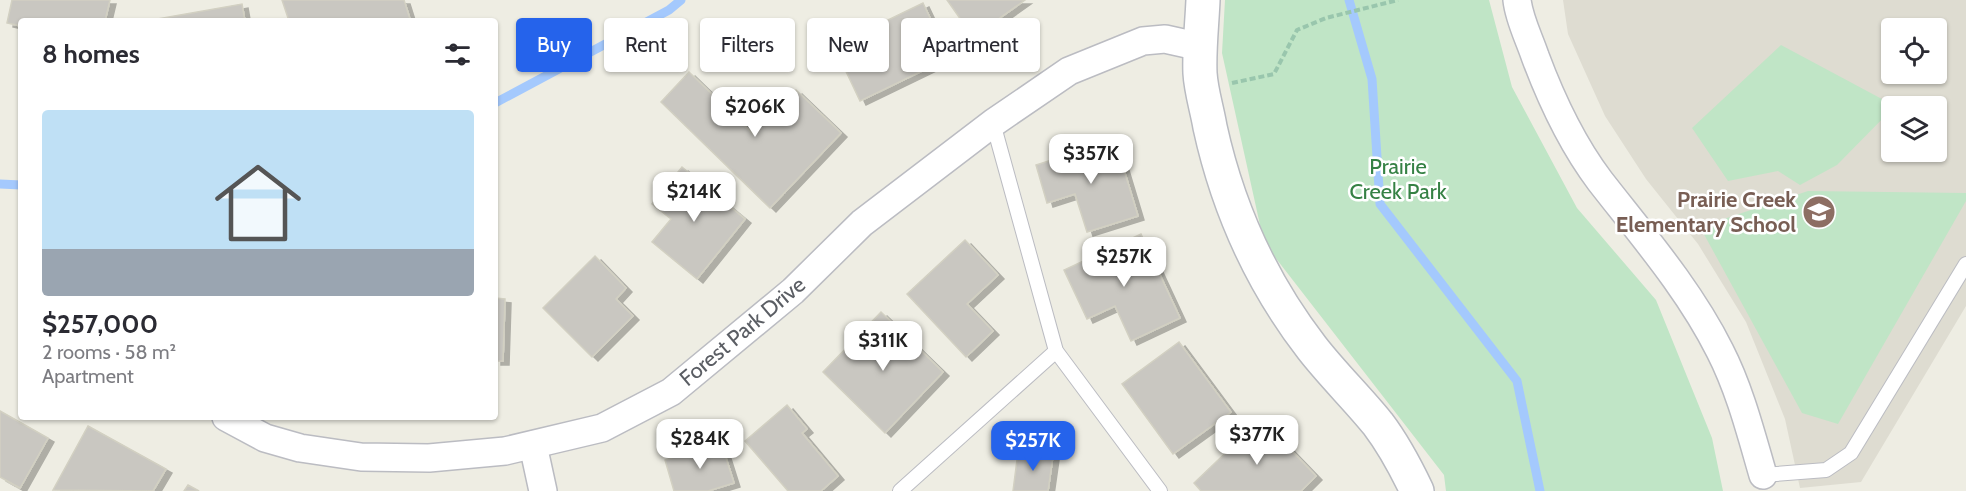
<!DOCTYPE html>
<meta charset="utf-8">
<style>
:root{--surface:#fff;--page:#f2f2f3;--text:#2b2b33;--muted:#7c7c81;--line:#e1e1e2;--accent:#2563eb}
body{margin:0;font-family:Cabin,sans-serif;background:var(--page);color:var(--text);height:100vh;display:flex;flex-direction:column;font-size:22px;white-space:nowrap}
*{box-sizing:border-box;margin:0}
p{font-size:20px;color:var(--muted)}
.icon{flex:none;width:33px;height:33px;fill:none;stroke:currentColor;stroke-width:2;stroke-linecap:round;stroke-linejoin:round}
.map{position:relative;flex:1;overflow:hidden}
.sheet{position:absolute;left:18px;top:18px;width:480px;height:402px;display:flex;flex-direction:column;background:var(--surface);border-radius:6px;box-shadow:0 2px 4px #0004}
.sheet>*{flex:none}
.top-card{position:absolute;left:516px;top:18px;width:570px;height:54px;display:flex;gap:12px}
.tools{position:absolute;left:1881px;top:18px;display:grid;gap:12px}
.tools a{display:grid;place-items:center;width:66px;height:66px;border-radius:6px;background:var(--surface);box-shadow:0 2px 4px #0004;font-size:30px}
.price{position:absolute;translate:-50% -51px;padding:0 14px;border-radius:12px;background:#fff;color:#222;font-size:20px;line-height:39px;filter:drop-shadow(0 2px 3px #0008)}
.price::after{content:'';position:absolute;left:50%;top:36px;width:18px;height:14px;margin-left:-9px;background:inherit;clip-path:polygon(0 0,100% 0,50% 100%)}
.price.on{background:var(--accent);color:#fff}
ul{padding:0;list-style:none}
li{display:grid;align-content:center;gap:12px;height:318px;padding:0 24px}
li+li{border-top:2px solid var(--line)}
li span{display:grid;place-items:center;height:186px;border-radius:6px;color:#555}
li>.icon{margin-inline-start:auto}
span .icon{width:108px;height:108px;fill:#fffc;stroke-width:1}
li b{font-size:26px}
h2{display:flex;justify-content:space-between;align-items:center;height:72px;padding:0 24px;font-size:26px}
.pill{padding:0 21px;border-radius:6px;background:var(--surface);box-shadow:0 2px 4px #0004;font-size:21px;line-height:54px}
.pill.on{background:var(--accent);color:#fff}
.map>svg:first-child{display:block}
.education{fill:#dedcd1;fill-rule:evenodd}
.green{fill:#c0e5c6}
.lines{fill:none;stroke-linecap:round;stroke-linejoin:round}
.stream{stroke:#a4c9fd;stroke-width:9}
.building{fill:#c9c7c1;stroke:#d2d0c2;stroke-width:1.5;filter:url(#shadow)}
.lane-casing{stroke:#bbbcc2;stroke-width:16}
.street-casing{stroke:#bbbcc2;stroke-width:30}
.secondary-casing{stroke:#b9bbc1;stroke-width:36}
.path{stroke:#99c6ad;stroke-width:4;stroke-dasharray:6 3;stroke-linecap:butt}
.lane{stroke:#fff;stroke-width:14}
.street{stroke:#fff;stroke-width:27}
.secondary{stroke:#fff;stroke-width:33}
.labels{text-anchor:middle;stroke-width:5;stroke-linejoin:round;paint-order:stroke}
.park-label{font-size:22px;fill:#358144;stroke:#fff}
.education-label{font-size:22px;font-weight:bold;fill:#785e54;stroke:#fff;text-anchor:end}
.street-label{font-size:22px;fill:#5b5e64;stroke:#fff}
</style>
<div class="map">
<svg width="1966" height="491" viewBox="0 0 1966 491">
<defs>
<filter id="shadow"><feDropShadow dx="6" dy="4" stdDeviation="0" flood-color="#0004"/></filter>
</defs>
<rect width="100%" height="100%" fill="#eeede3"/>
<path class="education" d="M1563,0h403v306l-105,176 -61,6 -15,-69 -39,-97 -48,-78 -52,-65 -41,-63 -37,-82zM1892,28h44v46h-44zM1892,106h44v46h-44z"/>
<g class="green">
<polygon points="1225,0 1489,0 1512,87 1577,208 1656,300 1712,438 1723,491 1446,491 1444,475 1264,243 1222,53"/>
<polygon points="1781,45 1895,106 1837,165 1800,185 1778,171 1728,181 1692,128"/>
<polygon points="1808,191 1966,193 1966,201 1838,424 1802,413 1700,227"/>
</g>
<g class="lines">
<g class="stream">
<polyline points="1349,0 1372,79 1380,204 1517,381 1540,491"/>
<polyline points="495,103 669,10 681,0"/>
<polyline points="0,184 21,185"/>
</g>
</g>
<g class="building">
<polygon points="12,0 110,0 105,21 21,21 21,26 7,23"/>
<polygon points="282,0 404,0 410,19 289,21"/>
<polygon points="947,0 1025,0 973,37"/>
<polygon points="923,3 949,58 860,101 834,46"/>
<polygon points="242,4 245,21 146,21"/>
<polygon points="689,72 753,134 796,90 841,133 770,208 661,102"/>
<polygon points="1115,140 1138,216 1087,232 1075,194 1047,203 1036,165"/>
<polygon points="682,167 745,219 697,279 652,242 671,219 652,204"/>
<polygon points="1141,234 1180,318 1131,341 1115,306 1087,319 1064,270"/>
<polygon points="965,240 998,275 967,304 993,331 966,357 907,294"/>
<polygon points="595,256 626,288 616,299 633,316 592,357 543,308"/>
<polygon points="495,298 505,299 503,361 495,361"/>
<polygon points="881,312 943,372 885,433 823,372"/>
<polygon points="1179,342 1231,412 1173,454 1122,384"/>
<polygon points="787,405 807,429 802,433 838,476 821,491 788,491 745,441"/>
<polygon points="0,411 48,438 20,488 0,477"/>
<polygon points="1261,419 1316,476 1301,491 1201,491 1194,483"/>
<polygon points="88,426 166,469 153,491 53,490"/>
<polygon points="721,442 734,483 708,491 674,491 665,460"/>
<polygon points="1018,452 1053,456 1048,491 1013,491"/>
<polygon points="188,485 199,491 184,491"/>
</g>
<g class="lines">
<defs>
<g id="lane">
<polyline points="993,123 1056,351 1160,491"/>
<polyline points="1763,475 1826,470 1851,453 1966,264"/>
<polyline points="900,491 1056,351"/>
</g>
<g id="street">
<path d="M1517,0c2,19 12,38 18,56 16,43 37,88 65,125 42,54 89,108 120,170 20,39 31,83 43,124"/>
<polyline points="226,417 265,438 300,448 361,457 429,458 505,451 602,428 671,392 793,291 862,223 993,123 1069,71 1143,41 1165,39 1201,47"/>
<polyline points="533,445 543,491"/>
</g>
<path id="secondary" d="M1203,0c-1,24 -4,49 -3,73 1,18 7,36 10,54 18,82 51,155 102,221 21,27 45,50 66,76 16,21 28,44 39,67"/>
</defs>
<use href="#lane" class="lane-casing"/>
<use href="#street" class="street-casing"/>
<use href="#secondary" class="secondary-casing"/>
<polyline class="path" points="1232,83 1274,74 1297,30 1326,18 1398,0"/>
<use href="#lane" class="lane"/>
<use href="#street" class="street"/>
<use href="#secondary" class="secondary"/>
</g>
<defs>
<symbol id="school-disc" viewBox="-11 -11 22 22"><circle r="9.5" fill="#8d6e63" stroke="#fff"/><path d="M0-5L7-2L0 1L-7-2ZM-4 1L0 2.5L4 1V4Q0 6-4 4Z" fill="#fff"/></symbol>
</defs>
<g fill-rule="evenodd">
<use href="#school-disc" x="1800" y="193" width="38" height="38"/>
</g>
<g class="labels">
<g class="park-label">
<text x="1398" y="174">Prairie<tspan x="1398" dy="25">Creek Park</tspan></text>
</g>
<g class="education-label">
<text x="1796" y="207">Prairie Creek<tspan x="1796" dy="25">Elementary School</tspan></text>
</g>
<g class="street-label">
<text transform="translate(742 331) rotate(-40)" y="8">Forest Park Drive</text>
</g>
</g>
</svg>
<div class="tools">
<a><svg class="icon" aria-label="locate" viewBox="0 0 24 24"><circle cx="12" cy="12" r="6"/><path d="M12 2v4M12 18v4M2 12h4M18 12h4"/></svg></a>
<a><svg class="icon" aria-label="layers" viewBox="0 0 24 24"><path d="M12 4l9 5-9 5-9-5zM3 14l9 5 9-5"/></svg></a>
</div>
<b class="price" style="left:755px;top:138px">$206K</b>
<b class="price" style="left:1091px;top:185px">$357K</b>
<b class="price" style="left:694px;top:223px">$214K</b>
<b class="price" style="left:1124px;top:288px">$257K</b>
<b class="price" style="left:883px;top:372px">$311K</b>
<b class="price" style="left:1257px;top:466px">$377K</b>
<b class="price" style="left:700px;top:470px">$284K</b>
<b class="price on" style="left:1033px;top:472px">$257K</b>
<div class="top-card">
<a class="pill on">Buy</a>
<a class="pill">Rent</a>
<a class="pill">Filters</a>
<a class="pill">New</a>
<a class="pill">Apartment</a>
</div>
<section class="sheet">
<h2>8 homes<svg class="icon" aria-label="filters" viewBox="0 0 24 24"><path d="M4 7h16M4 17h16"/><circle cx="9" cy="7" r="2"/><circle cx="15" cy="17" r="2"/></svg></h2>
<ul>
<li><span style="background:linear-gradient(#bfe0f5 75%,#9aa5b1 0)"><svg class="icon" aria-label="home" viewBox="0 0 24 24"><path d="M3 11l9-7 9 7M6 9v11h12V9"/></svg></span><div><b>$257,000</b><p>2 rooms · 58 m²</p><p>Apartment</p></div></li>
</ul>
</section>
</div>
